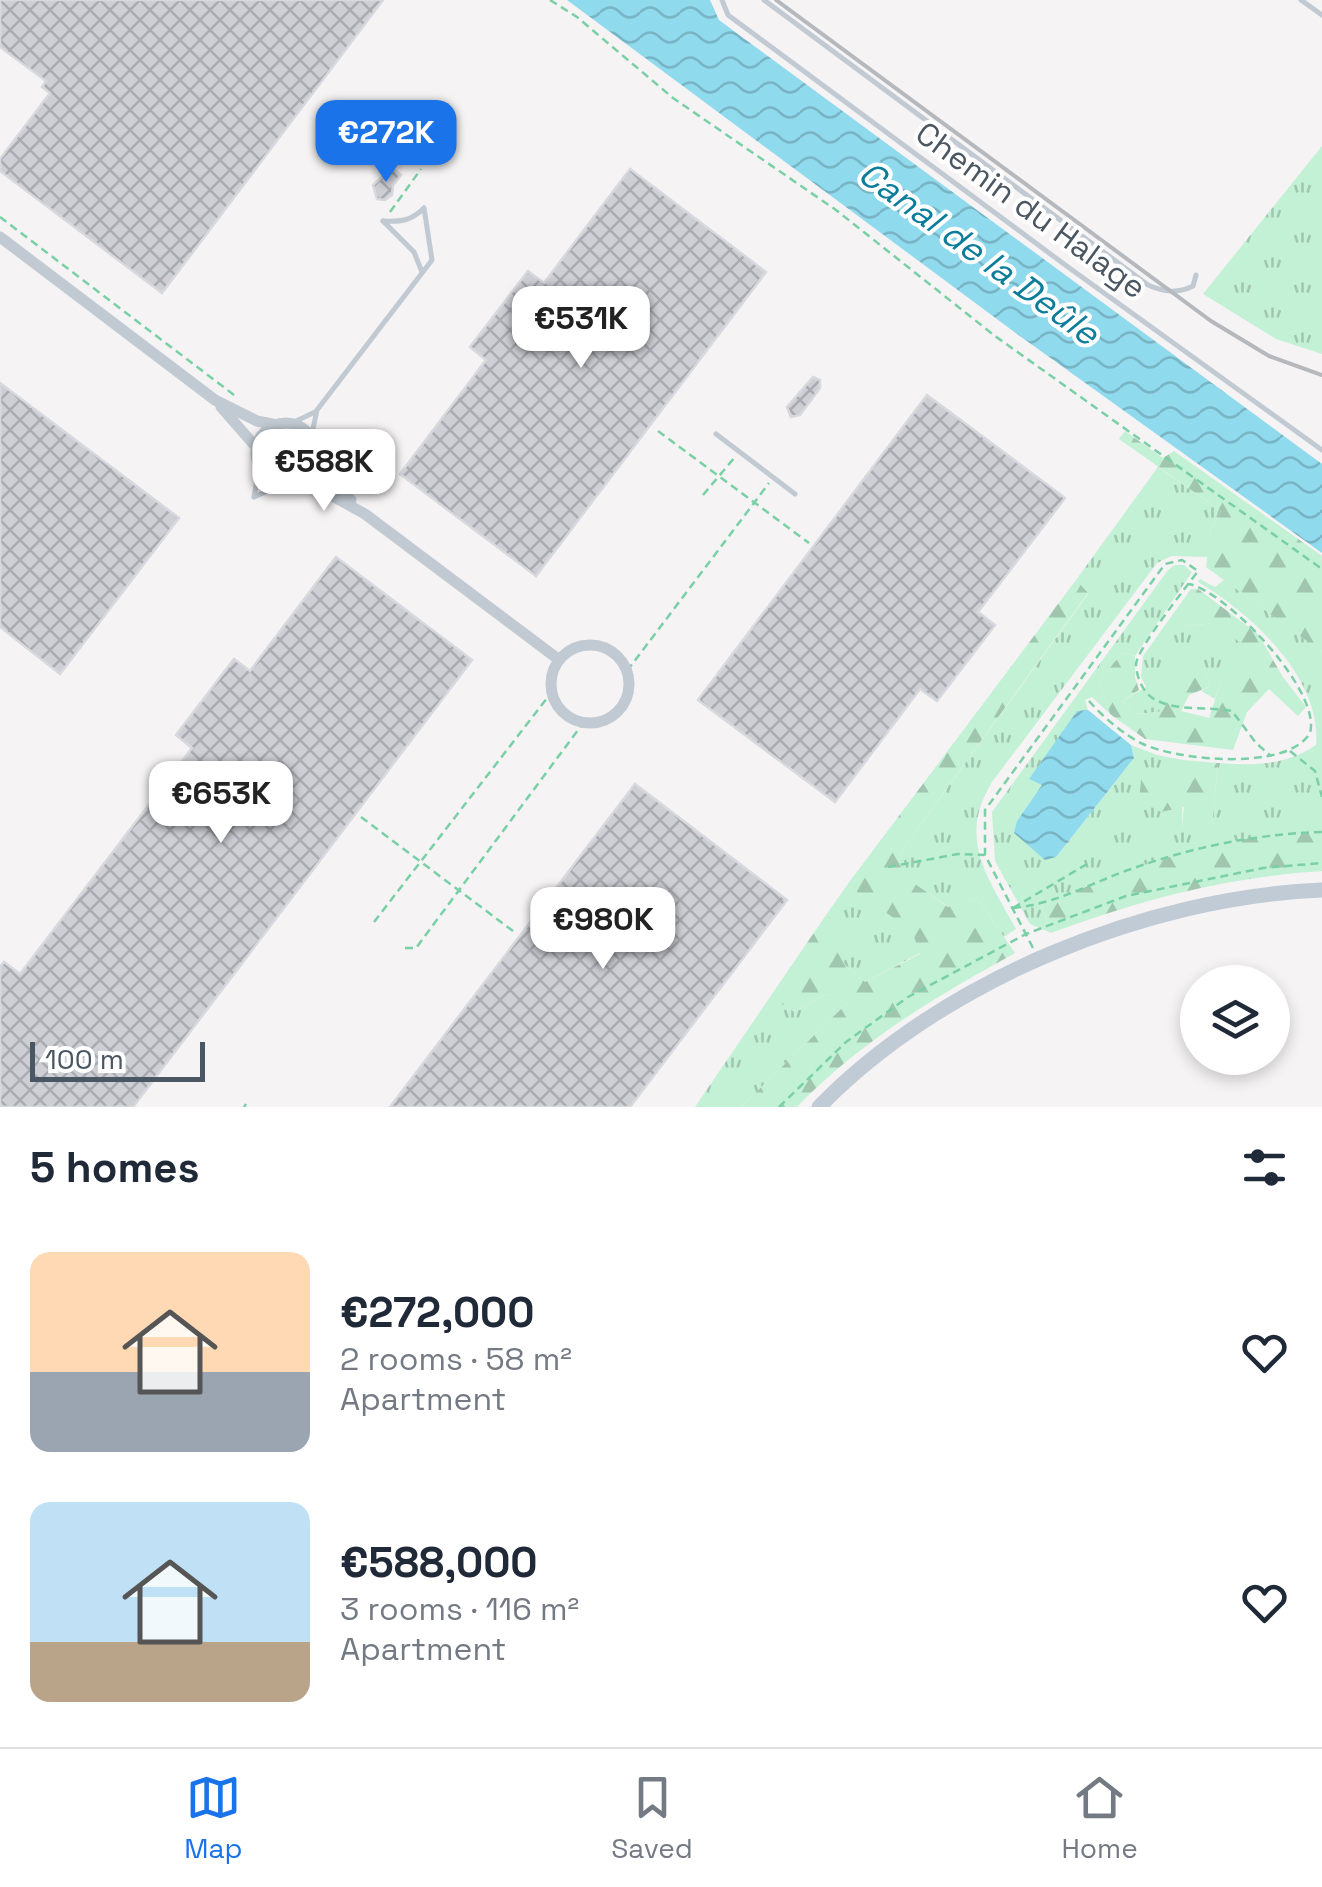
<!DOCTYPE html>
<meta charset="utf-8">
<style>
:root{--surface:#fff;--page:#f6f6f7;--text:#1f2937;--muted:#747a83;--line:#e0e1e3;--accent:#1a73e8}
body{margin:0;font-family:"Space Grotesk",sans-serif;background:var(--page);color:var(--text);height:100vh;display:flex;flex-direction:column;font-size:38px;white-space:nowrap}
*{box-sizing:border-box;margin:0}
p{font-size:32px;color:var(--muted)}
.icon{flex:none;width:55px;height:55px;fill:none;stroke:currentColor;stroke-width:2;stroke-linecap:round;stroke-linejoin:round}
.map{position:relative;height:1107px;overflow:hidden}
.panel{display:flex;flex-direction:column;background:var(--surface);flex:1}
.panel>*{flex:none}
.controls{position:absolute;left:1180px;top:965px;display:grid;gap:20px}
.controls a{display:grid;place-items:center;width:110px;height:110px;border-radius:50%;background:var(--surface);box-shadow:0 5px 15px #0003;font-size:50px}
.scale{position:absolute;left:30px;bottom:25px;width:175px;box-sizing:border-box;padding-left:10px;border:5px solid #4a5661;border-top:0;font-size:28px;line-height:35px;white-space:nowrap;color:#4a5661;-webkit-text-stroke:8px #fff;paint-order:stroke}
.price{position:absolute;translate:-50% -85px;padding:0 22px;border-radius:20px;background:#fff;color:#222;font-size:32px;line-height:65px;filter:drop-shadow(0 2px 5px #0008)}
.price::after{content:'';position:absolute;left:50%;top:60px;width:30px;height:22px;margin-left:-15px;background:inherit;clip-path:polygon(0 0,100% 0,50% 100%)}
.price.current{background:var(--accent);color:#fff}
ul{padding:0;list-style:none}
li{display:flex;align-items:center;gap:30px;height:250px;padding:0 30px}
li span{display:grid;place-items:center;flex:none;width:280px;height:200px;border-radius:20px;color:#555}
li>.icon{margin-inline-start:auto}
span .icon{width:120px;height:120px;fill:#fffc;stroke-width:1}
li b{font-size:42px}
h2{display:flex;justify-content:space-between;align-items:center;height:120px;padding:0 30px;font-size:42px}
.tabs{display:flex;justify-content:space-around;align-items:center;height:140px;border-top:2px solid var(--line);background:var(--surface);font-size:28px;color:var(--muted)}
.tabs a{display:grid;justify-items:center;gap:5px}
.tabs .current{color:var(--accent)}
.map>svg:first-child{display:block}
.grass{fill:url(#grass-tufts)}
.forest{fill:url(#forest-firs)}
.water{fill:url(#water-waves)}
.building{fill:url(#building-cross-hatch);stroke:#d7d9de;stroke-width:2.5}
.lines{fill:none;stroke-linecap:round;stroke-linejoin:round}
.path{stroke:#7ad0a6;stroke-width:2.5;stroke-dasharray:8 5;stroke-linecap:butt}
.lane{stroke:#c1cad2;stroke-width:5}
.street{stroke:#c1cad2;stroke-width:11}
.secondary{stroke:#c1cbd6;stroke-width:15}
.rail{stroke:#b5b8bd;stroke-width:4}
.labels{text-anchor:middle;stroke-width:8;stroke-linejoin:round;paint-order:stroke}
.street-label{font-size:32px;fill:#4a5661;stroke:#fff}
.water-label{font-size:35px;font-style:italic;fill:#0c7c9b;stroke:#fff}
</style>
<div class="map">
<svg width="1322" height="1107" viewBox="0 0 1322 1107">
<defs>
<pattern id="grass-tufts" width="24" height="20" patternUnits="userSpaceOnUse" patternTransform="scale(2.5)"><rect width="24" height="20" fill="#c3f1d5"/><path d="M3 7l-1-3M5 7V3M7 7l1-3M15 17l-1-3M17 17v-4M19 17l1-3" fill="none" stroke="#a0c6b0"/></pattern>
<pattern id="forest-firs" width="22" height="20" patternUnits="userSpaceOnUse" patternTransform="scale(2.5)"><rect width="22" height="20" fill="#c3f1d5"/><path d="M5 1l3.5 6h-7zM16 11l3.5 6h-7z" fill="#a0c6b0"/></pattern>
<pattern id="water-waves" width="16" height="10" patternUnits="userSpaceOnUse" patternTransform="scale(2.5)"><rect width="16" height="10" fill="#90daee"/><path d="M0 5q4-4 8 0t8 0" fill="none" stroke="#78b4c4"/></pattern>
<pattern id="building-cross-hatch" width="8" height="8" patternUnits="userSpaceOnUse" patternTransform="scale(2.5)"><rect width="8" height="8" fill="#cdcfd5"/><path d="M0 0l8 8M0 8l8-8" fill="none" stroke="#a8abb0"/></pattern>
</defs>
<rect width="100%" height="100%" fill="#f5f3f3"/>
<g class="grass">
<polygon points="1322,146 1322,354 1276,339 1203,294"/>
<path d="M1158,467l63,44 -10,17 -3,29 -37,-1 -14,7 -165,219c-35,57 -4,95 24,147l-12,8 -27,-39 -28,9 -45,-30 -4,-24 188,-259 -12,-14z"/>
<path d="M1175,565h9l8,7 -57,84 -13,-3 -23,28 11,33 -18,-17 -7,3 3,10 -11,2 -47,67 13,5 -26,37 39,36 78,-99 -3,-13 26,10 26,5 -1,67 30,-2 6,-62c35,3 69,2 98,-18 6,-68 -67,-133 -118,-163l2,-3 15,8 9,-7 98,72v180c-102,3 -187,33 -280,73l9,28 -21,-9 -35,-63 -3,-49 176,-242z"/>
<polygon points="1191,589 1198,589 1176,621 1188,626 1213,623 1249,648 1249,674 1225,671 1215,699 1201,691 1211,686 1205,674 1160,712 1133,714 1122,701 1146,687 1141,677 1143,656"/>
<polygon points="847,885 913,931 920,953 865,982 844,964 826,915"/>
<polygon points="825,994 848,1002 741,1107 695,1107 770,997 795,1012"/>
</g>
<g class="forest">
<polygon points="1125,431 1163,458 1174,451 1322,556 1322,652 1206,567 1211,528 1221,511 1119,439"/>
<path d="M1076,580l12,13 -188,260 5,24 43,30 29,-9 38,55c-78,43 -156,89 -218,154h-56l106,-104 -22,-9 -30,18 -25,-15 56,-82 22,14 -4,35 21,18 55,-28 -8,-23 -65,-46z"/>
<polygon points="1198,589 1258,634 1283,677 1306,707 1298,716 1269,689 1247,712 1233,750 1145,739 1110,714 1099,681 1122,653 1135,656 1135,677 1139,690 1122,701 1133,714 1159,712 1169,684 1205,674 1211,686 1189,695 1181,711 1209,718 1225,670 1249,674 1249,649 1213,623 1188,626 1175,621"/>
<polygon points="1183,760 1218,763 1212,826 1182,828 1184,807 1161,812 1139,800 1142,772 1182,771"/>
<path d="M1322,832v39c-95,6 -182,29 -271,62l-9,-28c95,-40 175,-70 280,-73z"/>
</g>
<g class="water">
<polygon points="567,0 710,0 719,20 1322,464 1322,553 1013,331"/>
<polygon points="1088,710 1131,745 1134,758 1056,857 1045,860 1014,833 1017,821 1042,785 1029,779 1077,711"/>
</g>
<g class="building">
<polygon points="0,0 383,0 162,293 0,171 0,159 50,93 42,87 46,81 0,47"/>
<polygon points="392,168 401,175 393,185 392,195 385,200 377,199 373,185"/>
<polygon points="630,169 766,272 536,576 400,474 486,360 470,347 528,271 544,283"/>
<polygon points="813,377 820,380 820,388 800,415 791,417 787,407"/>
<polygon points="0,383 179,518 60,674 0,627"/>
<polygon points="927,395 1065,498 978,612 995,625 937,701 920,689 835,802 698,700"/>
<polygon points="336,557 472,660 133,1107 0,1107 0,967 4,962 20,974 192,748 176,735 234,659 250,671"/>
<polygon points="635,784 787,900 630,1107 390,1107"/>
</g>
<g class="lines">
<g class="path">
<polyline points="550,0 577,17 673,98 836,210 995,336 1322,569"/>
<polyline points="390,212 421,169"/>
<polyline points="0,217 238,398"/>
<polyline points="658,431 809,543"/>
<polyline points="321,432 325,448"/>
<polyline points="703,495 735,457"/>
<polyline points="627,671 769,483"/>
<path d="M1089,701c14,16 35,34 54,43 34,16 144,28 167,-11 12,-42 -83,-141 -121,-149"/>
<polyline points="1290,751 1315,771 1322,797"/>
<polyline points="361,817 517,934"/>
<polyline points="888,867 958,854 984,855"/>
<path d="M1013,908c43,-4 78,-25 118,-39 62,-22 125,-35 191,-37"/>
<polyline points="1013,908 1092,861"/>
<polyline points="374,922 551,693"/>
<polyline points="405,948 416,948 584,722"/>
<path d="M1033,948l-48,-93v-45l180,-246 17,-4 16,11c-13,18 -60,76 -62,93 0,12 7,29 18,35 23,13 53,7 78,12l24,32 15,13"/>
<polyline points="244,1107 246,1104"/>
<polyline points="779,1107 846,1042 908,997 1026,934 1126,896 1263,868 1322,863"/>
</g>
<g class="lane">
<polyline points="722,0 728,15 1068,267 1322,450"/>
<path d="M764,0l384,285c16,7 29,9 45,1l3,-11"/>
<polyline points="1301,0 1322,15"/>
<polyline points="383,221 414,252 422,272"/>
<path d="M383,221c18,1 28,0 41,-13"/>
<polyline points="290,424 315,412"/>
<polyline points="716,434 795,494"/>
<polyline points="311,438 317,410 432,260 424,208"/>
<polyline points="254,497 286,483"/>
<polyline points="254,497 259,468"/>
</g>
<g class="street">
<polyline points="0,237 215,400 257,421 277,425"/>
<polyline points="221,407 256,447"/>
<circle cx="286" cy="453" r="30"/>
<polyline points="315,455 332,481 351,500"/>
<polyline points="297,481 311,484 365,514 558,659"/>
<circle cx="590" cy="684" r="39"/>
</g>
<path class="secondary" d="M819,1107c123,-127 328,-210 503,-217"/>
<polyline class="rail" points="776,0 1211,321 1269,356 1322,375"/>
</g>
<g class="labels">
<g class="street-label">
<text transform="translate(1031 210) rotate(36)" y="11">Chemin du Halage</text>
</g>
<g class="water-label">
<text transform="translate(979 253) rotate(36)" y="12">Canal de la Deûle</text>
</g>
</g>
</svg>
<div class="controls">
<a><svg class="icon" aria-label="layers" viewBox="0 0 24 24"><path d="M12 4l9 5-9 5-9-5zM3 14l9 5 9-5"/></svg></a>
</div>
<div class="scale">100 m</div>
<b class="price current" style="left:386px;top:185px">€272K</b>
<b class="price" style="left:581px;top:371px">€531K</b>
<b class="price" style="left:324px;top:514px">€588K</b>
<b class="price" style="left:221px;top:846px">€653K</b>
<b class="price" style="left:603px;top:972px">€980K</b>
</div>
<section class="panel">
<h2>5 homes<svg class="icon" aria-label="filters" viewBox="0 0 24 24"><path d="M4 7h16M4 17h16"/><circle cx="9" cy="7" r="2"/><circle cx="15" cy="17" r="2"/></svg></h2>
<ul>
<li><span style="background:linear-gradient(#ffd9b3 60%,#9aa5b1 0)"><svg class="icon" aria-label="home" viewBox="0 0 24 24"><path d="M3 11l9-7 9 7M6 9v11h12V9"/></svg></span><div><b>€272,000</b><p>2 rooms · 58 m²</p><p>Apartment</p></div><svg class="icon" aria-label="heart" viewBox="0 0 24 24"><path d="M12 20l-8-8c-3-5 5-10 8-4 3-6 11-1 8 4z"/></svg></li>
<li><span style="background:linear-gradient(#bfe0f5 70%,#b9a48a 0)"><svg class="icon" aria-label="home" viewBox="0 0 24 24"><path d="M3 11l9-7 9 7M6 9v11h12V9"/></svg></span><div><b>€588,000</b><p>3 rooms · 116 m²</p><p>Apartment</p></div><svg class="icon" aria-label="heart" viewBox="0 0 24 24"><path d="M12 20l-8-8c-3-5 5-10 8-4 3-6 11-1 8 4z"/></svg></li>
</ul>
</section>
<nav class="tabs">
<a class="current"><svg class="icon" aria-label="map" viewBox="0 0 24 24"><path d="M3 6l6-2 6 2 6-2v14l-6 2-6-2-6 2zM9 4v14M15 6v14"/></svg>Map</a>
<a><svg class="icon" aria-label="saved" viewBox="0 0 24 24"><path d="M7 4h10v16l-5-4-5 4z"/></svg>Saved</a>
<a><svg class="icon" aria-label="home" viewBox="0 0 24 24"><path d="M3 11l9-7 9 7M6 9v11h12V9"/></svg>Home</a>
</nav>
